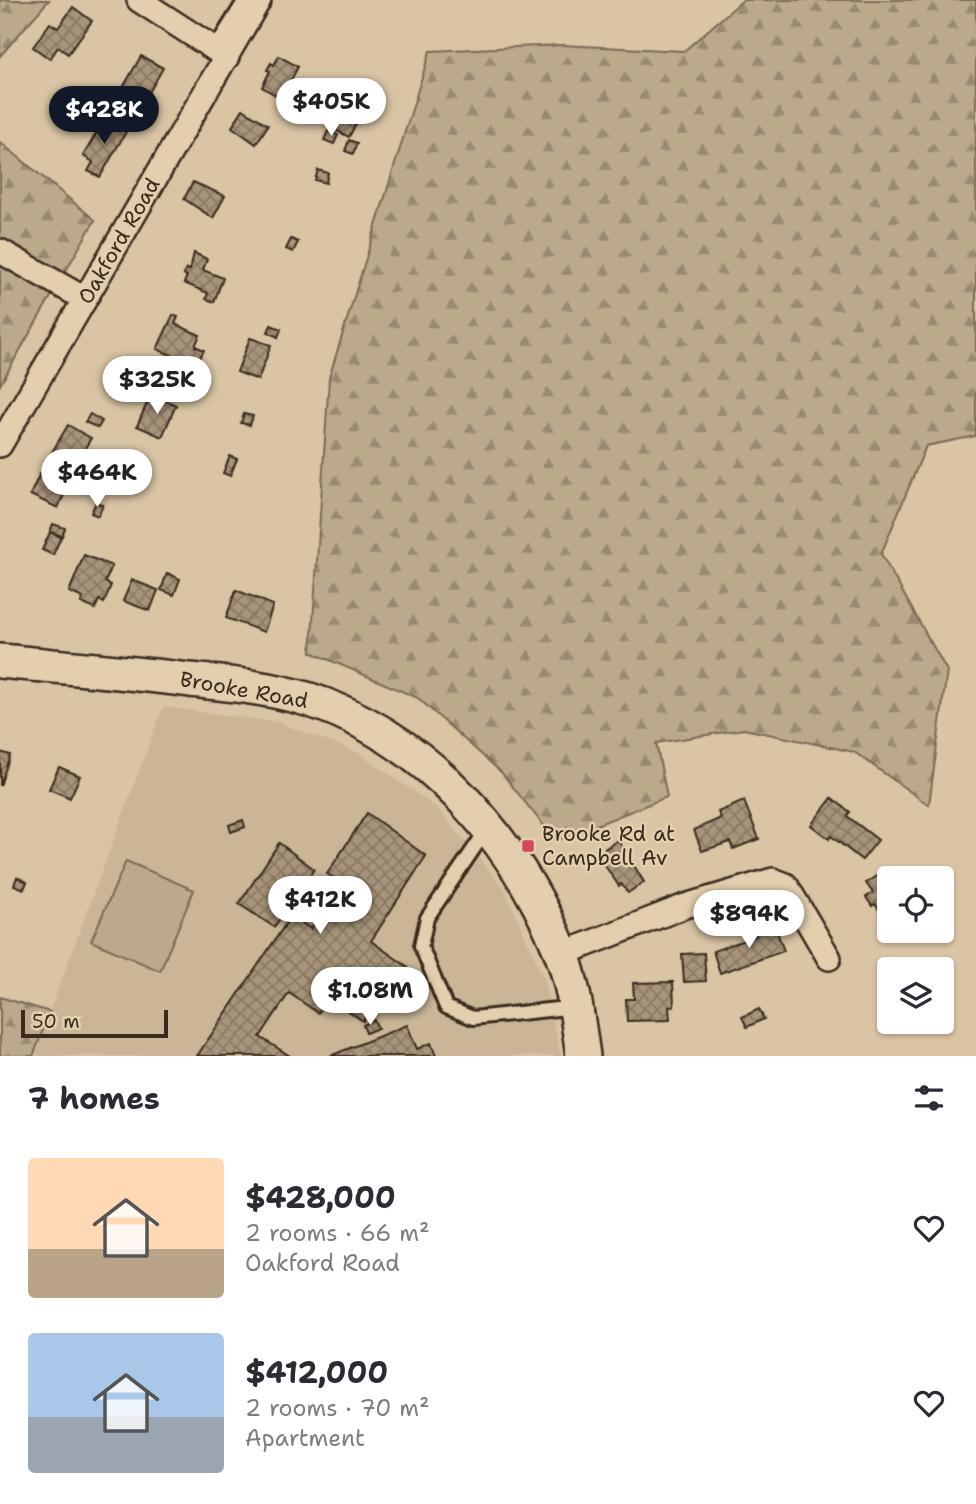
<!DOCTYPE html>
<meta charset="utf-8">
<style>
:root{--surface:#fff;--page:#f2f2f3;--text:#2b2b33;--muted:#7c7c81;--accent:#111827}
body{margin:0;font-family:"Shantell Sans",sans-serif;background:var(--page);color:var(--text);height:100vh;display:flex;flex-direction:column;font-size:26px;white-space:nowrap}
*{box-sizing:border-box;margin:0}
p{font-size:23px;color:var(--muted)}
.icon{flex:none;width:38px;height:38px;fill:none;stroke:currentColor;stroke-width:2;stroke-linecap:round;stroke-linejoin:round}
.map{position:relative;height:1056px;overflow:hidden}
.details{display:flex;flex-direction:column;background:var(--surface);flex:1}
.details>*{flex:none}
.controls{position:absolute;left:877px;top:866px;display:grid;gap:14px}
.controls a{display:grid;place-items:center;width:77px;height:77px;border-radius:7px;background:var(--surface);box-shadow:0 2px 5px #0004;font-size:35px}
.scale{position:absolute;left:21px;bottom:18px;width:147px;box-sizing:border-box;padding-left:7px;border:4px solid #3b2a1e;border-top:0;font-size:19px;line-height:24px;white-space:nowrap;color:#3b2a1e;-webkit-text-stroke:5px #e3cead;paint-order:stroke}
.price{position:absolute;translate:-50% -60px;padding:0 16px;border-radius:24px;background:#fff;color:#222;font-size:23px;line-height:46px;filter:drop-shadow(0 2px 4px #0008)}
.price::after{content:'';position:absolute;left:50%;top:42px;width:21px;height:16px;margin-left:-10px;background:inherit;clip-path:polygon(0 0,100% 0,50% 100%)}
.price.on{background:var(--accent);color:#fff}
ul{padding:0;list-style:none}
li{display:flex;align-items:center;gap:21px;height:175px;padding:0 28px}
li span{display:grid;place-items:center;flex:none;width:196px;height:140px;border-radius:7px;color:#555}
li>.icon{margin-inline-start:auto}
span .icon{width:84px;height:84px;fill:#fffc;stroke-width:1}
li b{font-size:30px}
h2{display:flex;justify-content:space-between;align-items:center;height:84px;padding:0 28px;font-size:30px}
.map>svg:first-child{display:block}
.built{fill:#cab697}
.green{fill:#bca88b;stroke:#7c6954;stroke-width:2}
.forest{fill:url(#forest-firs);stroke:#7c6954;stroke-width:2}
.building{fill:url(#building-cross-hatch);stroke:#3b2a1e;stroke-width:2}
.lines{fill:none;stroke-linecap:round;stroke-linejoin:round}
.lane-casing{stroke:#3b2a1e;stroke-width:18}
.street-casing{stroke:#3b2a1e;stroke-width:28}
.secondary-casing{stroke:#3b2a1e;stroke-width:38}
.lane{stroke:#e3cead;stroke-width:12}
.street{stroke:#e3cead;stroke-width:23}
.secondary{stroke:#e3cead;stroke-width:33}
.poi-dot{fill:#d1495b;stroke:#e3cead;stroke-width:2.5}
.labels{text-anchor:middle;stroke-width:5;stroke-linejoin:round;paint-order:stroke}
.street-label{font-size:21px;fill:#3b2a1e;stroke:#e3cead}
.poi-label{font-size:21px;fill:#3b2a1e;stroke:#e3cead;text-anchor:start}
</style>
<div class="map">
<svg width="976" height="1056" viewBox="0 0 976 1056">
<defs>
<pattern id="forest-firs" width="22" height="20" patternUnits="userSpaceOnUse" patternTransform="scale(1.75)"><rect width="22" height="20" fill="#bca88b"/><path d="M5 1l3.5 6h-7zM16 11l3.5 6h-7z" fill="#9a8971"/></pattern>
<pattern id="building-cross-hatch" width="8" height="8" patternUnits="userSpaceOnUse" patternTransform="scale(1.75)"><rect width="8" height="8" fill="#a8947a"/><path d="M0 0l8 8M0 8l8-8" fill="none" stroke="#8a7963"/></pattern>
</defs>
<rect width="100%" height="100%" fill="#d9c4a4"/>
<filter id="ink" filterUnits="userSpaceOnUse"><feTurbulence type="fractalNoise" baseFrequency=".0143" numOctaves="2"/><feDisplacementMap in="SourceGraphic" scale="14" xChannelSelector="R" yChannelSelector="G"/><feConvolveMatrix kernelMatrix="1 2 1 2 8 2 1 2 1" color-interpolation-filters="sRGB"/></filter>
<g filter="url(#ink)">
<polygon class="built" points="163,707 277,722 359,753 437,808 504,888 543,976 561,1056 33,1056"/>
<polygon class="green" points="126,861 194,890 160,971 91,941"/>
<g class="forest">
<polygon points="0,0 49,0 0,56"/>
<polygon points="743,0 976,0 976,436 926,446 881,554 947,671 929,805 854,752 744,729 656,743 667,797 556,841 501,772 418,698 311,652 329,378 430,51 561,45 684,51"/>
<polygon points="0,142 95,220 0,385"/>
<polygon points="0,997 50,1012 33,1056 0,1056"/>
</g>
<g class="building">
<polygon points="73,7 92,21 68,54 58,47 50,59 33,47 50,23 58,28"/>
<polygon points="141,56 163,68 135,117 122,110 126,104 117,98"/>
<polygon points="279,56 298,67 281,98 262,87 270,71 267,70 271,63 274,65"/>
<polygon points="338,106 359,118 349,137 327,126"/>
<polygon points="243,109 268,125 256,144 232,127"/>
<polygon points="106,117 127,130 100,177 88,171 93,162 83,156"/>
<polygon points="328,131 338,135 334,144 324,140"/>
<polygon points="349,140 357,143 353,154 345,151"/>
<polygon points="318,170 328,173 326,183 315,180"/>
<polygon points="193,182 225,196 213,218 184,199"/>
<polygon points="291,239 298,242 293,252 286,249"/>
<polygon points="194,253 207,259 203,270 223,278 214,302 206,299 208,293 184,283 187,276 184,275 186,269 190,270"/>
<polygon points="173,315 178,317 175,324 200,335 195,346 204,350 196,366 157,349"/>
<polygon points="271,325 281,329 278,337 268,332"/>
<polygon points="250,338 271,345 258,380 237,372"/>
<polygon points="151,394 176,405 162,437 137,426"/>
<polygon points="90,414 102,421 98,428 85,422"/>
<polygon points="244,414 253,416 250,425 241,423"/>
<polygon points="68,425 91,438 74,467 51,454"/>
<polygon points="230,456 237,459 230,476 223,473"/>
<polygon points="40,473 68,486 58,508 30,495"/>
<polygon points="96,502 103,505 98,516 91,513"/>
<polygon points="53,524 65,528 62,536 50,532"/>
<polygon points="50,532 61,537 53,555 42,550"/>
<polygon points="84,555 112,566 105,582 111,585 104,603 99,600 95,609 81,603 83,598 69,592"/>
<polygon points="167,573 180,579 174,595 161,590"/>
<polygon points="132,580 158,590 150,611 123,601"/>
<polygon points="236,590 273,605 264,632 226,618"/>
<polygon points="0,752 10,755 0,786"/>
<polygon points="59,767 80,776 70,798 49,789"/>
<polygon points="832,798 850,812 847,816 878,840 862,860 831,836 829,839 811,825"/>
<polygon points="744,801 759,839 733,849 730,842 702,851 694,830 721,818 718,812"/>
<polygon points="367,813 426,856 371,941 408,967 392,992 371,978 349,1010 330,998 318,1013 289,993 260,1037 290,1056 197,1056 291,916 311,929 317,919 292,902 274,927 239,904 279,843 314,869 297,896 321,912 341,882 327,874"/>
<polygon points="243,820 245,827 231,832 229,825"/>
<polygon points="618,840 644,882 628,893 621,884 619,886 597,854"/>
<polygon points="882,873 889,879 889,925 875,904 872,906 866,897 873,893 866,883"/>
<polygon points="17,877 27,882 24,889 14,885"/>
<polygon points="774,924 784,951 720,973 713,951 756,936 754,931"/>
<polygon points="704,953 706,981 684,982 682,954"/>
<polygon points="673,982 674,1006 669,1007 670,1020 627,1021 626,999 634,999 633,983"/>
<polygon points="360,994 374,1003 363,1021 348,1011"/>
<polygon points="759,1009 764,1019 747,1027 742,1017"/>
<polygon points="374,1020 378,1028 366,1033 363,1025"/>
<polygon points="407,1025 417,1049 431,1043 436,1056 330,1056"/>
</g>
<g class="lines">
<defs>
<g id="lane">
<polyline points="214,50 245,0"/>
<polyline points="487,829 427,918 421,946 446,1007 473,1018 576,1007"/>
</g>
<g id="street">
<polyline points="139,0 227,57"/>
<polyline points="0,251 85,299"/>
<polyline points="0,445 259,0"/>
<polyline points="562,954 685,906 773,880 786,885 829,958"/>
</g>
<path id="secondary" d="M0,661c63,6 127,11 190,19 40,4 82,8 120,20 117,38 206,141 251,252 13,33 17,69 22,104"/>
</defs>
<use href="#lane" class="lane-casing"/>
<use href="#street" class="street-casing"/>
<use href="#secondary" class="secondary-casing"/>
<use href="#lane" class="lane"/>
<use href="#street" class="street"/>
<use href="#secondary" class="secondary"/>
</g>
</g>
<rect class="poi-dot" x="521" y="839" width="14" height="14" rx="3.5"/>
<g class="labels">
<g class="street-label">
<text transform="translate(119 241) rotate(-60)" y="7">Oakford Road</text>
<text transform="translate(244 690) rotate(10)" y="7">Brooke Road</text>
</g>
<g class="poi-label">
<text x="542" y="841">Brooke Rd at<tspan x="542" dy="24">Campbell Av</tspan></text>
</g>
</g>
</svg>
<div class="controls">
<a><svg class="icon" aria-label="locate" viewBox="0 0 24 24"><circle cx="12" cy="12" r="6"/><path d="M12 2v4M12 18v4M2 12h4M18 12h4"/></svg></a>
<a><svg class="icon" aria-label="layers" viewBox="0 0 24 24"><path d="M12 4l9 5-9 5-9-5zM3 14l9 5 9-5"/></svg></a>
</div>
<div class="scale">50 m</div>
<b class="price" style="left:331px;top:138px">$405K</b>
<b class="price on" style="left:104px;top:146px">$428K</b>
<b class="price" style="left:157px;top:416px">$325K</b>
<b class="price" style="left:97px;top:509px">$464K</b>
<b class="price" style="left:320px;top:936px">$412K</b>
<b class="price" style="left:749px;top:950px">$894K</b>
<b class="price" style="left:370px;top:1027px">$1.08M</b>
</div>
<section class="details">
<h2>7 homes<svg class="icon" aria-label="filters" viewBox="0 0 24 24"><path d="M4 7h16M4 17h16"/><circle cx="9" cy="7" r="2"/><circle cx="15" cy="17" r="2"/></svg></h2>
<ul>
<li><span style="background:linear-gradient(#ffd9b3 65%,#b9a48a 0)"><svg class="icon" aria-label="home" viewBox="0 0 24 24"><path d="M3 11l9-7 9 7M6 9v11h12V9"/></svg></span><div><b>$428,000</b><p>2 rooms · 66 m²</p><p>Oakford Road</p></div><svg class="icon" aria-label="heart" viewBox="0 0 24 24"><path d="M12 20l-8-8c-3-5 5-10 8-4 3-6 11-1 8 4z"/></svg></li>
<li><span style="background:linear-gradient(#a9c7e8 60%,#9aa5b1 0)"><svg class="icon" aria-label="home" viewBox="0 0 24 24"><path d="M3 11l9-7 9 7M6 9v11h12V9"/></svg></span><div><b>$412,000</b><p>2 rooms · 70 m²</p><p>Apartment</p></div><svg class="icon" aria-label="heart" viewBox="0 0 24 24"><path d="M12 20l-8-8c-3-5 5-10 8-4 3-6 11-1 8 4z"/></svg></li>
</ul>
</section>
